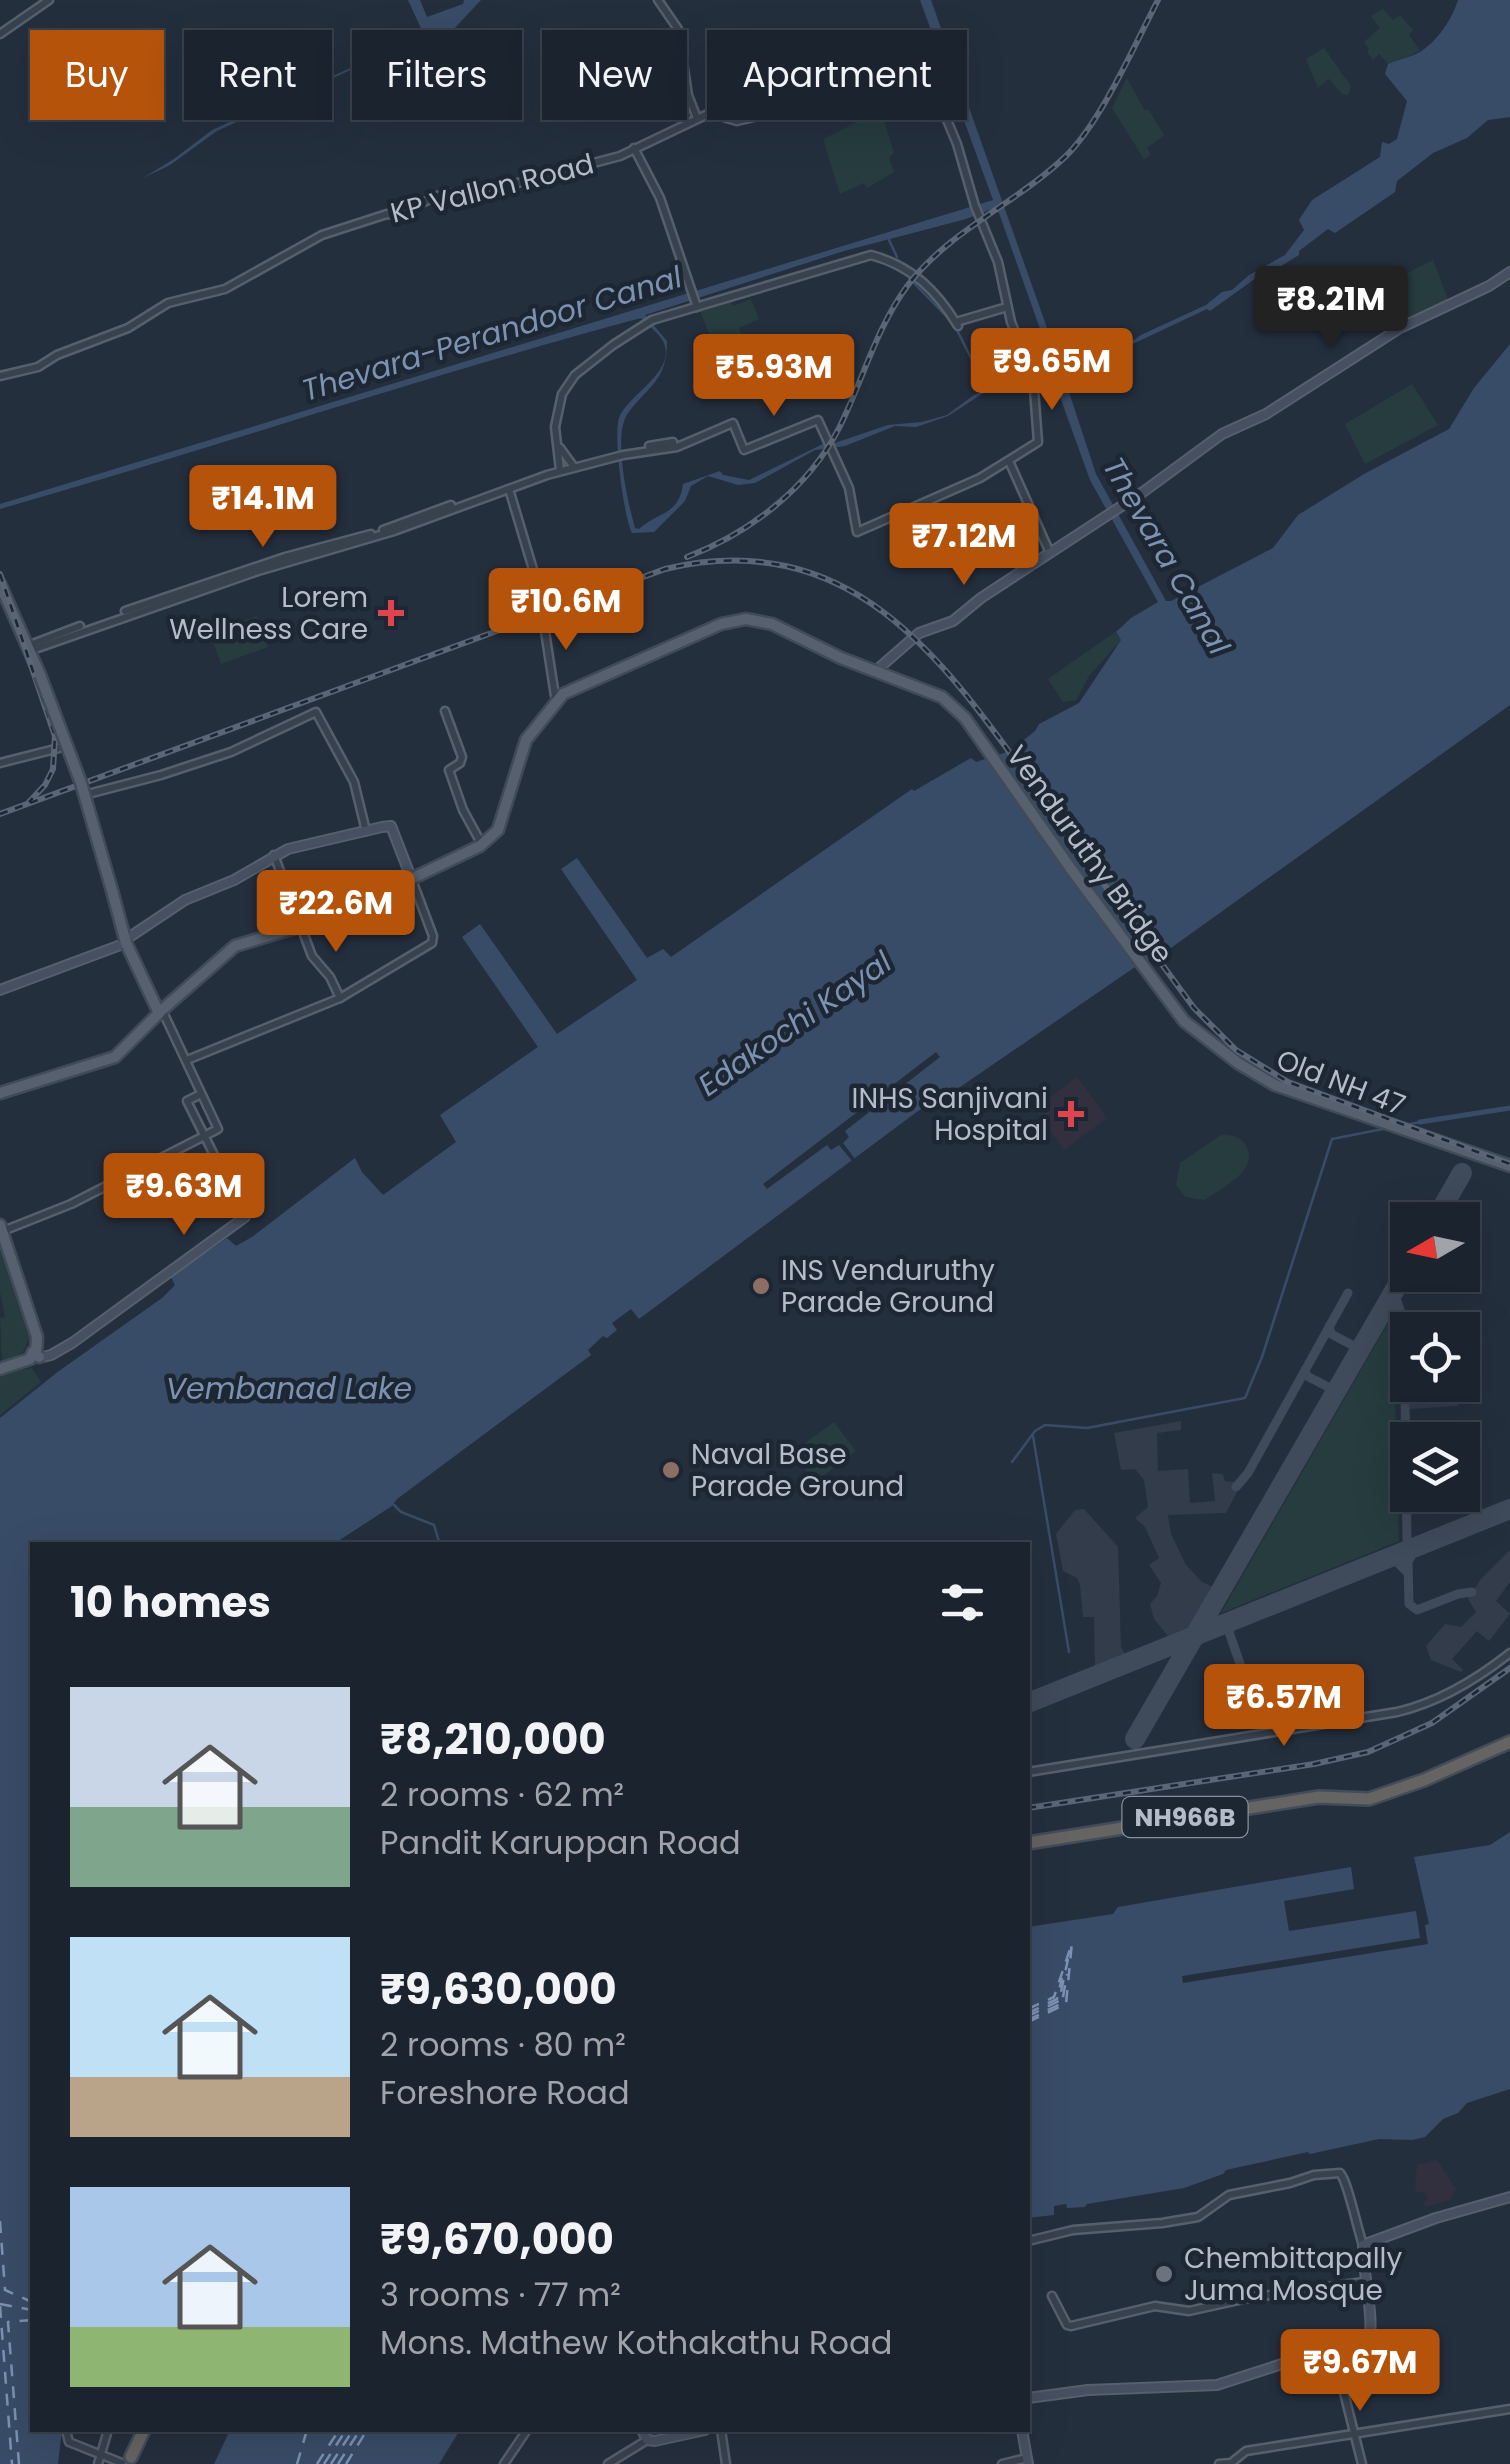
<!DOCTYPE html>
<meta charset="utf-8">
<style>
:root{--surface:#1b232e;--page:#242b36;--text:#f1f3f6;--muted:#a0a4aa;--line:#39404a;--accent:#b45309}
body{margin:0;font-family:Poppins,sans-serif;background:var(--page);color:var(--text);height:100vh;display:flex;flex-direction:column;font-size:38px;white-space:nowrap}
*{box-sizing:border-box;margin:0}
p{font-size:32px;color:var(--muted)}
.icon{flex:none;width:55px;height:55px;fill:none;stroke:currentColor;stroke-width:2;stroke-linecap:round;stroke-linejoin:round}
.map{position:relative;flex:1;overflow:hidden}
.drawer{position:absolute;left:30px;top:1542px;width:1000px;height:890px;display:flex;flex-direction:column;background:var(--surface);border-radius:0px;box-shadow:0 10px 40px #0002,0 0 0 2px var(--line)}
.drawer>*{flex:none}
.guide{position:absolute;left:30px;top:30px;width:1000px;height:90px;display:flex;gap:20px}
.needle{width:65px;rotate:261deg}
.controls{position:absolute;left:1390px;top:1202px;display:grid;gap:20px}
.controls a{display:grid;place-items:center;width:90px;height:90px;border-radius:0px;background:var(--surface);box-shadow:0 10px 40px #0002,0 0 0 2px var(--line);font-size:50px}
.price{position:absolute;translate:-50% -85px;padding:0 22px;border-radius:10px;background:var(--accent);color:#fff;font-size:32px;line-height:65px;filter:drop-shadow(0 2px 5px #0008)}
.price::after{content:'';position:absolute;left:50%;top:60px;width:30px;height:22px;margin-left:-15px;background:inherit;clip-path:polygon(0 0,100% 0,50% 100%)}
.price.on{background:#222;color:#fff}
ul{padding:0;list-style:none}
li{display:flex;align-items:center;gap:30px;height:250px;padding:0 40px}
li span{display:grid;place-items:center;flex:none;width:280px;height:200px;border-radius:0px;color:#555}
li>.icon{margin-inline-start:auto}
span .icon{width:120px;height:120px;fill:#fffc;stroke-width:1}
li b{font-size:42px}
h2{display:flex;justify-content:space-between;align-items:center;height:120px;padding:0 40px;font-size:42px}
.pill{padding:0 35px;border-radius:0px;background:var(--surface);box-shadow:0 10px 40px #0002,0 0 0 2px var(--line);font-size:35px;line-height:90px}
.pill.on{background:var(--accent);color:#fff}
.map>svg:first-child{display:block}
.medical{fill:#32303f}
.airport{fill:#323c4b}
.green{fill:#263c3f}
.water{fill:#394c67;fill-rule:evenodd}
.pier{fill:#242f3e}
.lines{fill:none;stroke-linecap:round;stroke-linejoin:round}
.stream{stroke:#394c67;stroke-width:2.5}
.canal{stroke:#394c67;stroke-width:5}
.ferry{stroke:#7c92b1;stroke-width:2.5;stroke-dasharray:12 10;stroke-linecap:butt}
.taxiway{stroke:#3f4a5a;stroke-width:9}
.runway{stroke:#3f4a5a;stroke-width:20}
.tertiary-casing{stroke:#565f6c;stroke-width:11}
.secondary-casing{stroke:#565f6c;stroke-width:12}
.primary-casing{stroke:#414a57;stroke-width:15}
.trunk-casing{stroke:#434c59;stroke-width:16}
.tertiary{stroke:#38414e;stroke-width:6}
.secondary{stroke:#465061;stroke-width:8}
.primary{stroke:#56606e;stroke-width:10}
.trunk{stroke:#656462;stroke-width:11}
.rail-casing{stroke:#5a6575;stroke-width:6}
.rail{stroke:#1d2633;stroke-width:2.5;stroke-dasharray:8;stroke-linecap:butt}
.primary-bridge-casing{stroke:#414a57;stroke-width:15;stroke-linecap:butt}
.primary-bridge{stroke:#56606e;stroke-width:10}
.health-dot{fill:#e0444e;stroke:#1d2633;stroke-width:4}
.education-dot{fill:#8d6e63;stroke:#1d2633;stroke-width:4}
.worship-dot{fill:#6b7280;stroke:#1d2633;stroke-width:4}
.labels{text-anchor:middle;stroke-width:9;stroke-linejoin:round;paint-order:stroke}
.shield{fill:#1d2633;stroke:#878f9c;stroke-width:2.5}
.shield-label{font-size:25px;font-weight:bold;fill:#b4bcc9}
.street-label{font-size:28px;fill:#b4bcc9;stroke:#1d2633}
.poi-label{font-size:28px;fill:#b4bcc9;stroke:#1d2633;text-anchor:start}
.water-label{font-size:30px;font-style:italic;fill:#7c92b1;stroke:#1d2633}
</style>
<div class="map">
<svg width="1510" height="2464" viewBox="0 0 1510 2464">
<rect width="100%" height="100%" fill="#242f3e"/>
<g class="medical">
<polygon points="1077,1077 1107,1118 1064,1150 1035,1109"/>
<polygon points="1437,2160 1456,2189 1449,2200 1425,2207 1424,2202 1428,2200 1425,2193 1416,2191 1415,2186 1417,2165"/>
</g>
<g class="airport">
<polygon points="1410,1385 1458,1385 1458,1406 1410,1409"/>
<polygon points="1181,1421 1181,1430 1157,1433 1158,1471 1188,1469 1190,1503 1215,1501 1212,1473 1223,1474 1225,1481 1235,1482 1237,1492 1226,1513 1168,1515 1171,1534 1186,1565 1202,1582 1213,1587 1189,1629 1168,1636 1154,1619 1150,1604 1157,1596 1161,1583 1149,1565 1159,1558 1145,1527 1135,1518 1148,1507 1144,1480 1135,1469 1121,1470 1114,1433"/>
<polygon points="1084,1509 1118,1547 1121,1647 1125,1654 1095,1667 1094,1617 1083,1617 1080,1585 1077,1578 1063,1571 1056,1534 1075,1510"/>
<polygon points="1510,1550 1510,1582 1496,1601 1510,1614 1489,1641 1477,1631 1452,1659 1463,1670 1461,1672 1431,1660 1426,1646 1445,1624 1461,1627 1476,1612 1468,1599 1481,1579"/>
</g>
<g class="green">
<path d="M1383,9l10,11 7,-5 13,15 -4,5 11,15c-9,7 -21,8 -32,14l-9,-10 -6,6 -6,-8 2,-3 -5,-7 16,-14 -9,-12z"/>
<polygon points="1324,48 1351,86 1348,95 1342,94 1329,79 1318,88 1306,59"/>
<polygon points="1127,78 1145,111 1148,109 1164,135 1147,148 1151,155 1144,159 1112,108"/>
<polygon points="882,115 894,152 889,158 894,172 867,188 864,183 840,194 823,139 863,119"/>
<polygon points="1433,260 1449,302 1400,325 1380,286"/>
<polygon points="730,299 733,306 751,299 759,319 739,328 747,352 719,362 700,310"/>
<polygon points="1412,384 1438,425 1365,464 1345,424"/>
<polygon points="257,616 268,647 221,664 210,633"/>
<polygon points="1115,632 1121,640 1089,676 1076,700 1063,702 1048,679"/>
<path d="M1221,1135c11,-1 21,2 26,13 11,23 -27,41 -42,52l-20,-3 -9,-12 4,-22z"/>
<polygon points="0,1233 32,1332 23,1352 2,1364 0,1318 5,1317 0,1292"/>
<polygon points="1393,1324 1399,1541 1221,1613 1387,1325"/>
<polygon points="32,1368 41,1382 0,1415 0,1374"/>
<polygon points="834,1422 856,1451 815,1482 793,1452"/>
</g>
<g class="water">
<polygon points="408,0 420,0 427,17 463,4 464,0 481,0 451,32 425,47 420,44 374,63 366,63 217,131 170,165 143,178 174,159 212,130 424,35"/>
<path d="M920,0h11l133,376 45,-19 32,-22 65,-30 16,-13 10,-2 17,-15 36,-20 19,-25 -5,-10 13,-20 68,-43 2,-15 7,2 8,-5 10,-38 -22,-27 3,-10c8,-4 15,-5 23,-8 22,-7 41,-36 47,-56h52v117l-22,3 -21,18 -34,15 -36,28 -2,11 -60,41 -7,-4 -29,22v4l-26,16 -10,2 -53,38 -3,-2 -85,40 -14,13 -43,18 31,94 70,127h5l102,-53 25,-33 66,-41 85,-45 25,-41 36,-44v361l-349,250 -23,10 -191,131 -29,15 -279,208 -8,-10 -19,14 5,7 -10,8 -4,-2 -15,14 3,5 -194,144 -5,7 -60,39h-300v885h30l-4,34h-58v-1046l59,-47 103,-73 13,-13 -4,-8 56,-39 9,8 16,-9 103,-79 7,14 21,23 73,-53 -16,-27 98,-68 -76,-110 18,-13 77,110 80,-54 -76,-111 16,-11 70,100 16,-9 8,8 241,-168 2,2 57,-33 5,4 34,-11 25,-20 4,-7 40,-21 42,-63 -5,-8 15,-14 27,-16 -68,-122 -31,-86 -49,-11 -28,11 -34,22 -32,11 -21,-1 -50,20 -30,4 -60,33 -17,2 -30,-9 -17,10 -6,15 -31,31 -22,1c-8,-15 -19,-96 -13,-115 9,-24 59,-46 44,-77 -5,-9 -16,-16 -22,-23 -216,58 -427,130 -641,191v-5l993,-304zM992,209l7,4 46,130 12,46 -48,-9 -35,15 -27,20 -25,7 -34,3 -56,19 -5,-2 -78,38 -26,-5 -3,-4 -37,13c-4,32 -26,28 -44,45l-4,-1c-7,-25 -23,-93 -7,-115 21,-28 39,-32 39,-72l-22,-26 199,-64 122,-32z"/>
<polygon points="1510,1832 1510,2089 1467,2103 1458,2113 1443,2119 1425,2137 1412,2140 1379,2139 1310,2154 1308,2152 1226,2170 1223,2174 1184,2188 1087,2204 1085,2207 1067,2208 1066,2204 1054,2206 1054,2215 1028,2218 1028,1927 1113,1914 1118,1907 1351,1867 1354,1889 1284,1901 1289,1931 1416,1911 1420,1938 1182,1976 1183,1983 1428,1944 1425,1925 1429,1924 1414,1857 1490,1845"/>
<polygon points="230,2430 460,2430 439,2464 214,2464"/>
</g>
<polygon class="pier" points="936,1052 940,1057 845,1131 849,1137 843,1143 855,1159 852,1161 839,1145 831,1150 827,1145 767,1189 763,1184"/>
<g class="lines">
<g class="stream">
<polyline points="889,240 897,257"/>
<polyline points="909,278 949,319"/>
<polyline points="955,326 983,382"/>
<polyline points="1405,1125 1420,1122"/>
<polyline points="1033,1436 1069,1652"/>
<polyline points="1012,1462 1035,1431 1045,1425 1087,1428 1245,1398 1262,1357 1332,1139 1388,1128"/>
<polyline points="394,1505 401,1512 434,1525 440,1545"/>
</g>
<polyline class="canal" points="1420,1122 1510,1108"/>
<g class="ferry">
<polyline points="1028,2009 1054,1997 1070,1949"/>
<polyline points="1028,2013 1057,1999 1062,1978"/>
<polyline points="1028,2016 1059,2001 1068,1959"/>
<polyline points="1028,2020 1062,2003 1067,1974"/>
<polyline points="1028,2022 1066,2004 1072,1942"/>
<polyline points="0,2221 5,2290 32,2302"/>
<polyline points="0,2304 32,2310"/>
<polyline points="0,2306 12,2464"/>
<polyline points="19,2464 8,2322 32,2320"/>
<polyline points="297,2464 307,2430"/>
<polyline points="317,2464 339,2430"/>
<polyline points="324,2464 346,2430"/>
<polyline points="331,2464 353,2430"/>
<polyline points="338,2464 360,2430"/>
<polyline points="346,2464 367,2430"/>
</g>
<g class="taxiway">
<polyline points="1400,1280 1395,1295 1404,1322 1407,1540 1410,1547 1416,1547 1408,1562 1409,1604 1417,1610 1458,1594 1472,1592"/>
<polyline points="1376,1321 1389,1311 1396,1313 1403,1320"/>
<polyline points="1329,1326 1331,1334 1354,1346 1362,1345"/>
<polyline points="1305,1370 1307,1376 1330,1388 1338,1387"/>
<polyline points="1236,1487 1248,1473 1348,1293"/>
<polyline points="1392,1557 1408,1573"/>
<polyline points="1234,1620 1229,1632 1248,1687"/>
<polyline points="1028,1699 1032,1701"/>
</g>
<g class="runway">
<polyline points="1435,1220 1462,1173"/>
<polyline points="1028,1703 1510,1509"/>
<polyline points="1135,1739 1408,1267"/>
</g>
<defs>
<g id="tertiary">
<polyline points="658,0 678,29 688,95 697,118"/>
<polyline points="0,34 49,0"/>
<polyline points="946,39 944,50 955,65"/>
<polyline points="634,148 660,198 697,307"/>
<polyline points="956,322 1007,307"/>
<polyline points="0,376 38,367 57,355 128,328 168,303 225,289 322,235 387,214 395,215 437,196 518,183 620,156 710,113 737,121 758,116 791,102 825,80 944,50"/>
<polyline points="649,446 673,442 674,446"/>
<polyline points="560,448 574,467"/>
<polyline points="1009,461 1050,553"/>
<path d="M560,470l-5,-43 7,-33 13,-19 38,-30 39,-25 219,-65c41,11 66,36 87,71"/>
<polyline points="509,489 538,586 555,696"/>
<polyline points="383,530 451,505"/>
<polyline points="125,611 285,557 371,534"/>
<polyline points="30,645 80,626"/>
<polyline points="32,650 258,571 394,531 547,475 623,455 677,447 733,423 744,450 818,420 849,488 857,532 980,478 1038,442 1033,376 1011,322 998,262 975,206 957,144 921,58"/>
<polyline points="445,711 462,757 460,763 449,770 463,810 480,841"/>
<polyline points="0,763 63,747"/>
<polyline points="84,795 161,775 231,752 316,712 354,782 366,831"/>
<polyline points="274,855 312,956 330,977 340,998"/>
<polyline points="187,1060 340,998 432,943 433,936 412,880"/>
<polyline points="201,1094 187,1101 245,1217"/>
<polyline points="3,1231 71,1204 218,1129 162,1010"/>
<path d="M1028,1772l369,-60c43,-10 79,-32 113,-59"/>
<path d="M1028,2241l45,-11 89,-7 36,-6 31,-22 61,-12 24,-8 26,-2c8,9 17,55 23,72"/>
<polyline points="1052,2296 1067,2325 1071,2326 1155,2306 1189,2311 1248,2298 1364,2282"/>
<polyline points="1333,2349 1362,2464"/>
<polyline points="66,2430 69,2442 122,2463"/>
<polyline points="721,2430 726,2464"/>
<polyline points="98,2464 108,2430"/>
<polyline points="504,2464 527,2430"/>
<polyline points="608,2464 647,2440"/>
<polyline points="1002,2464 1027,2458"/>
<polyline points="1219,2464 1231,2463 1246,2451 1510,2409"/>
</g>
<g id="secondary">
<polyline points="879,668 919,633 953,621 981,598 1143,492 1222,434 1266,414 1400,328 1489,286 1510,272"/>
<polyline points="128,938 185,900 234,880 288,849 382,827 391,826 412,880"/>
<polyline points="0,990 126,943"/>
<polyline points="39,1358 51,1355 72,1343 245,1217"/>
<path d="M1028,2398l60,-8 129,-5 152,-49c6,-14 -7,-69 -6,-91l73,-27 74,-21"/>
<polyline points="642,2430 647,2440 655,2441 705,2430"/>
<polyline points="1022,2430 1028,2464"/>
</g>
<g id="primary">
<polyline points="0,584 40,675"/>
<polyline points="113,894 126,943 159,1013"/>
<polyline points="0,1093 115,1057 162,1010 235,946 298,927 367,900 480,846 498,830 526,740 563,694 721,624 746,619 772,624 841,658 942,697 965,718 1071,869 1184,1021 1238,1063 1275,1085 1510,1166"/>
<polyline points="0,1225 37,1337 36,1353"/>
<polyline points="0,1369 30,1359 33,1352 39,1357"/>
</g>
<g id="trunk">
<polyline points="1028,1843 1319,1797 1369,1799 1424,1780 1510,1742"/>
<polyline points="131,2457 144,2430"/>
</g>
</defs>
<use href="#tertiary" class="tertiary-casing"/>
<use href="#secondary" class="secondary-casing"/>
<use href="#primary" class="primary-casing"/>
<use href="#trunk" class="trunk-casing"/>
<use href="#tertiary" class="tertiary"/>
<use href="#secondary" class="secondary"/>
<use href="#primary" class="primary"/>
<use href="#trunk" class="trunk"/>
<defs>
<g id="rail">
<path d="M687,557c62,-24 121,-68 152,-129 24,-48 37,-100 69,-143 42,-55 109,-82 158,-129 36,-36 68,-110 92,-156"/>
<polyline points="0,574 55,736 53,769 45,785 29,802"/>
<path d="M0,814l665,-245c193,-45 284,99 381,234 49,69 98,137 148,205l42,42 52,32 222,82"/>
<polyline points="1028,1808 1314,1764 1368,1752 1432,1723 1510,1668"/>
</g>
</defs>
<use href="#rail" class="rail-casing"/>
<use href="#rail" class="rail"/>
<defs>
<polyline id="primary-bridge" points="40,675 81,783 113,894"/>
</defs>
<use href="#primary-bridge" class="primary-bridge-casing"/>
<use href="#primary-bridge" class="primary-bridge"/>
</g>
<g class="health-dot">
<path d="M386 598h10v10h10v10h-10v10h-10v-10h-10v-10h10z"/>
<path d="M1066 1099h10v10h10v10h-10v10h-10v-10h-10v-10h10z"/>
</g>
<g class="education-dot">
<circle cx="761" cy="1286" r="10"/>
<circle cx="671" cy="1470" r="10"/>
</g>
<circle class="worship-dot" cx="1164" cy="2274" r="10"/>
<g class="labels">
<rect class="shield" x="1122.5" y="1797" width="125" height="40" rx="8"/>
<g class="shield-label">
<text x="1185" y="1826">NH966B</text>
</g>
<g class="street-label">
<text transform="translate(492 188) rotate(-14)" y="10">KP Vallon Road</text>
<text transform="translate(1090 854) rotate(54)" y="10">Venduruthy Bridge</text>
<text transform="translate(1341 1082) rotate(21)" y="10">Old NH 47</text>
</g>
<g class="poi-label">
<text x="368" y="607" text-anchor="end">Lorem<tspan x="368" dy="32">Wellness Care</tspan></text>
<text x="1048" y="1108" text-anchor="end">INHS Sanjivani<tspan x="1048" dy="32">Hospital</tspan></text>
<text x="781" y="1280">INS Venduruthy<tspan x="781" dy="32">Parade Ground</tspan></text>
<text x="691" y="1464">Naval Base<tspan x="691" dy="32">Parade Ground</tspan></text>
<text x="1184" y="2268">Chembittapally<tspan x="1184" dy="32">Juma Mosque</tspan></text>
</g>
<g class="water-label">
<text transform="translate(492 334) rotate(-17)" y="10">Thevara-Perandoor Canal</text>
<text transform="translate(1166 556) rotate(60)" y="10">Thevara Canal</text>
<text transform="translate(795 1024) rotate(-35)" y="10">Edakochi Kayal</text>
<text x="289" y="1399">Vembanad Lake</text>
</g>
</g>
</svg>
<div class="controls">
<a><svg class="needle" viewBox="-14 -14 28 28"><path d="M0-13l5 13h-10z" fill="#e53935"/><path d="M0 13l5-13h-10z" fill="#a0a4aa"/></svg></a>
<a><svg class="icon" aria-label="locate" viewBox="0 0 24 24"><circle cx="12" cy="12" r="6"/><path d="M12 2v4M12 18v4M2 12h4M18 12h4"/></svg></a>
<a><svg class="icon" aria-label="layers" viewBox="0 0 24 24"><path d="M12 4l9 5-9 5-9-5zM3 14l9 5 9-5"/></svg></a>
</div>
<b class="price on" style="left:1331px;top:351px">₹8.21M</b>
<b class="price" style="left:1052px;top:413px">₹9.65M</b>
<b class="price" style="left:774px;top:419px">₹5.93M</b>
<b class="price" style="left:263px;top:550px">₹14.1M</b>
<b class="price" style="left:964px;top:588px">₹7.12M</b>
<b class="price" style="left:566px;top:653px">₹10.6M</b>
<b class="price" style="left:336px;top:955px">₹22.6M</b>
<b class="price" style="left:184px;top:1238px">₹9.63M</b>
<b class="price" style="left:1284px;top:1749px">₹6.57M</b>
<b class="price" style="left:1360px;top:2414px">₹9.67M</b>
<div class="guide">
<a class="pill on">Buy</a>
<a class="pill">Rent</a>
<a class="pill">Filters</a>
<a class="pill">New</a>
<a class="pill">Apartment</a>
</div>
<section class="drawer">
<h2>10 homes<svg class="icon" aria-label="filters" viewBox="0 0 24 24"><path d="M4 7h16M4 17h16"/><circle cx="9" cy="7" r="2"/><circle cx="15" cy="17" r="2"/></svg></h2>
<ul>
<li><span style="background:linear-gradient(#c9d6e8 60%,#7fa58c 0)"><svg class="icon" aria-label="home" viewBox="0 0 24 24"><path d="M3 11l9-7 9 7M6 9v11h12V9"/></svg></span><div><b>₹8,210,000</b><p>2 rooms · 62 m²</p><p>Pandit Karuppan Road</p></div></li>
<li><span style="background:linear-gradient(#bfe0f5 70%,#b9a48a 0)"><svg class="icon" aria-label="home" viewBox="0 0 24 24"><path d="M3 11l9-7 9 7M6 9v11h12V9"/></svg></span><div><b>₹9,630,000</b><p>2 rooms · 80 m²</p><p>Foreshore Road</p></div></li>
<li><span style="background:linear-gradient(#a9c7e8 70%,#8fb573 0)"><svg class="icon" aria-label="home" viewBox="0 0 24 24"><path d="M3 11l9-7 9 7M6 9v11h12V9"/></svg></span><div><b>₹9,670,000</b><p>3 rooms · 77 m²</p><p>Mons. Mathew Kothakathu Road</p></div></li>
</ul>
</section>
</div>
